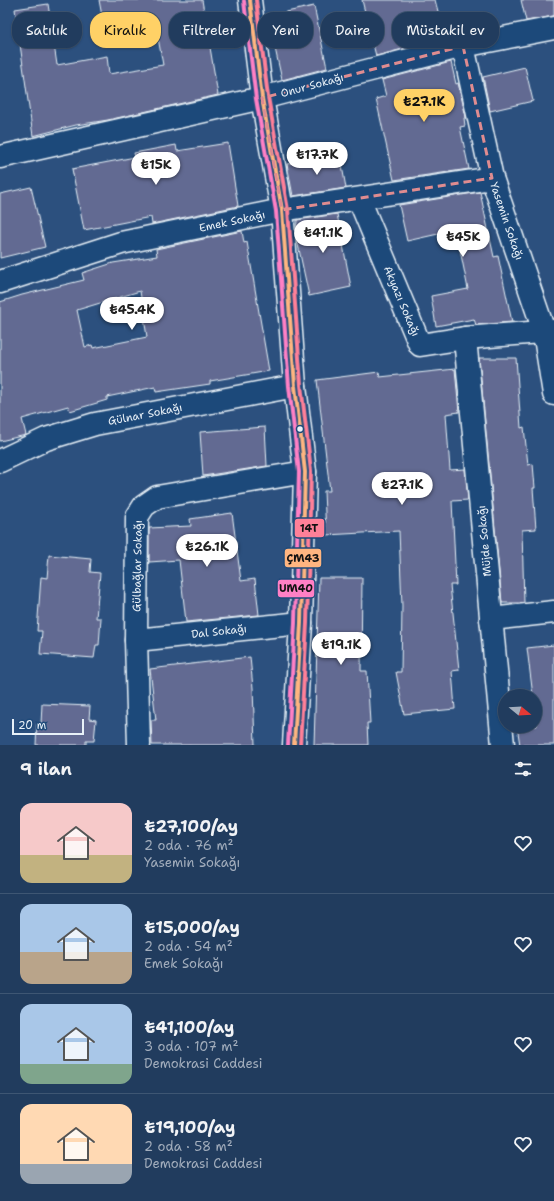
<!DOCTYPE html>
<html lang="tr">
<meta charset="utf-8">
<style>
:root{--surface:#213c5e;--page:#294364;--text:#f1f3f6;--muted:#a2adbc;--line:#3e5673;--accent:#ffd166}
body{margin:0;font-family:"Shantell Sans",sans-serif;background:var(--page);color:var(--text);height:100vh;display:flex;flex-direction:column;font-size:15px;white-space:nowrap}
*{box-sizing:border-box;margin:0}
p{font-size:13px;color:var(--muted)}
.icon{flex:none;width:22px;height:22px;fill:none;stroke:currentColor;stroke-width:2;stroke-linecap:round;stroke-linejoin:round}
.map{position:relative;height:745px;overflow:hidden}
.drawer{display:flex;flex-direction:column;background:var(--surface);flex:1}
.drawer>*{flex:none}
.top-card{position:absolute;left:12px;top:12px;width:530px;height:36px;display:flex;gap:8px}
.needle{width:26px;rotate:108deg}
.tools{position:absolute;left:498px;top:689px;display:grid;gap:8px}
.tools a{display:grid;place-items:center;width:44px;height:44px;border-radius:50%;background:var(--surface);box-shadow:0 1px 3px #0004,0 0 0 1px var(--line);font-size:20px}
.scale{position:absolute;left:12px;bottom:10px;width:72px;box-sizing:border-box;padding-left:4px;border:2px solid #e8f1f8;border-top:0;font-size:11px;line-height:14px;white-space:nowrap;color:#e8f1f8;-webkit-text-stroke:3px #1f4a7a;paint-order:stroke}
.price{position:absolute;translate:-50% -34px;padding:0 9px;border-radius:14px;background:#fff;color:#222;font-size:13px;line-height:26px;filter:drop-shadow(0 1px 2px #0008)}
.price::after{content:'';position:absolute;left:50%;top:24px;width:12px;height:9px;margin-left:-6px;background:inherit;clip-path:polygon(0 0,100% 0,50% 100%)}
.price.current{background:var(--accent);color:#111}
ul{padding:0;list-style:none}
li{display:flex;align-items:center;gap:12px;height:100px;padding:0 20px}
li+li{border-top:1px solid var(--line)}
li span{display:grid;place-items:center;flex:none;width:112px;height:80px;border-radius:12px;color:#555}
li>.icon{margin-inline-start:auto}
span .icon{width:48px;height:48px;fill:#fffc;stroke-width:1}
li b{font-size:17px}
h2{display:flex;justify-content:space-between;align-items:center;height:48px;padding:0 20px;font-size:17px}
.pill{padding:0 14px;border-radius:16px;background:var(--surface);box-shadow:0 1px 3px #0004,0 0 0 1px var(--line);font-size:14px;line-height:36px}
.pill.current{background:var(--accent);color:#111}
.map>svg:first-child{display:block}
.building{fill:#626b92;stroke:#e8f1f8;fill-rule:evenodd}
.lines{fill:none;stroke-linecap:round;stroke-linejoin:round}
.minor-casing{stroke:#e8f1f8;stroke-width:25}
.minor{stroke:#1f4a7a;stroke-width:22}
.bus-1-casing{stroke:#1f4a7a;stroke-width:7}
.bus-2-casing{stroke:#1f4a7a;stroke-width:7}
.bus-3-casing{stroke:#1f4a7a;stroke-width:7}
.bus-1{stroke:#ffb580;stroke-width:4}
.bus-2{stroke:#ff80c5;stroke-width:4}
.bus-3{stroke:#ff8098;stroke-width:4}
.marked{fill:none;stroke:#df8c90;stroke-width:3;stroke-dasharray:8 5;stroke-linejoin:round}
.bus-dot{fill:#e8f1f8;stroke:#1f4a7a;stroke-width:1.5}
.labels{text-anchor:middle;stroke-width:3;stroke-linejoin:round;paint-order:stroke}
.street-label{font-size:11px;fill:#e8f1f8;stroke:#1f4a7a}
.line-badge{stroke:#1f4a7a;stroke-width:1.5}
.pale-badge-label{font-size:11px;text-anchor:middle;font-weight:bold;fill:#111}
</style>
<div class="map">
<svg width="554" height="745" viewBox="0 0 554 745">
<rect width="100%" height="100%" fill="#2c507e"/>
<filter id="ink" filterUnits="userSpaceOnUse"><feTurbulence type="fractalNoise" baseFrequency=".025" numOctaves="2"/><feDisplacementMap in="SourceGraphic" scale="8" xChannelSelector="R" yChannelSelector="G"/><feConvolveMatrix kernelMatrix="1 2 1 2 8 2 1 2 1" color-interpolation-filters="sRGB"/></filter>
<g filter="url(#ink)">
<g class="building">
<polygon points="99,0 202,0 218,95 108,120 76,125 33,136 15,9 48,4 57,65 107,56 109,74 163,65 156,27 106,37"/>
<polygon points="362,0 435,0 445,38 376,56"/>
<polygon points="521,0 554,0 554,16 526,21"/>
<polygon points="314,6 327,68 282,80 268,16"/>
<polygon points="451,62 456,84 458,83 466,117 464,118 465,126 460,127 469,169 394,180 376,99 386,96 382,80"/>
<polygon points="525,67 533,101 490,111 483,77"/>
<polygon points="228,143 238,206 152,224 151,217 84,230 72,169 135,157 134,153 176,145 177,151"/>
<polygon points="340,155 346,188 293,196 287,164"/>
<polygon points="31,187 45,247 0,258 0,194"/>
<polygon points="480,192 494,257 498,256 512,322 476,325 474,319 436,326 431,296 468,289 456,230 407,241 399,205"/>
<polygon points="337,214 351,287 309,296 296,235 297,220"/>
<path d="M242,231l2,12 3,-1 22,129 -59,10v3l-54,8 -1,-5 -48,10v3l-37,11 -2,-5 -46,13 4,16 -26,6v-139l22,-7 62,-15 -2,-7 31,-10 44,-7 -1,-7zM140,291l7,46 -54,11 -1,-3 -7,2 -8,-37z"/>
<polygon points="479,358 516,358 521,428 524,427 528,465 533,464 535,488 533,488 536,529 522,530 524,603 502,603"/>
<polygon points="455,369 459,412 446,414 450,470 465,469 468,500 452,501 456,585 450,585 459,670 452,671 455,709 404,714 396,672 401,672 402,606 399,531 326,535 324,491 330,491 317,380 379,372 380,377"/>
<polygon points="265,427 267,466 203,476 200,432"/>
<polygon points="232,513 241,581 255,579 259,615 186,622 179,560 149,562 149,528 191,526 190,519"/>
<polygon points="49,555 91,559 90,572 100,573 96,618 101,618 99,645 96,645 94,658 40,654 42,631 37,631 41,577 47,578"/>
<polygon points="319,578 362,578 361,671 367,671 370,723 367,723 368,745 314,745"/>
<polygon points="554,645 554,745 520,745 517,726 537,726 535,696 533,696 527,648"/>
<polygon points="250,657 253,688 255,745 152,745 151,720 156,720 150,669"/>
<polygon points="42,704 90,706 89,719 96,720 94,741 86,741 86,745 36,745 37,724 41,724"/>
</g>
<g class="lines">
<defs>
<g id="minor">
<polyline points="250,0 262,98 282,210 295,386 305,472 301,623 294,745"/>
<polyline points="463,46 492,178 544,331 554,394"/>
<polyline points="0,157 262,98 463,46 554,28"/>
<polyline points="359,199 420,345 465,338 554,331"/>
<polyline points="0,282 121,243 282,210 492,178"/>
<polyline points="465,338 503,745"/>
<polyline points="0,461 46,439 95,424 295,386"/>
<polyline points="491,619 554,612"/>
<polyline points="136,640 301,623"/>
<polyline points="139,745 136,640 137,517 144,506 157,497 305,472"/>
</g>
</defs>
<use href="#minor" class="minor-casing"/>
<use href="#minor" class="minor"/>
<defs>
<polyline id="bus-1" points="250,0 262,98 282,210 295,386 305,472 301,623 294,745"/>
<polyline id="bus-2" points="244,1 256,99 276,211 289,386 299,472 295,623 288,745"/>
<polyline id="bus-3" points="256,0 268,97 288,210 301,385 311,471 307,623 300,745"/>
</defs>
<use href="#bus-1" class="bus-1-casing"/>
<use href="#bus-2" class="bus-2-casing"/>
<use href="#bus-3" class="bus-3-casing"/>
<use href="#bus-1" class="bus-1"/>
<use href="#bus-2" class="bus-2"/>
<use href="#bus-3" class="bus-3"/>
</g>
</g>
<path class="marked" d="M463,46l29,132 -210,32 -20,-112z"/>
<circle class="bus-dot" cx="300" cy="429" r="3.5"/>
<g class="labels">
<g class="street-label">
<text transform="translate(312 85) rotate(-15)" y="4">Onur Sokağı</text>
<text transform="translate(232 221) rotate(-12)" y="4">Emek Sokağı</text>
<text transform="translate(507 221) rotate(71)" y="4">Yasemin Sokağı</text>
<text transform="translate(402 301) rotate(67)" y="4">Akyazı Sokağı</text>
<text transform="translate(145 414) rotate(-11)" y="4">Gülnar Sokağı</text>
<text transform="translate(484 541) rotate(-95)" y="4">Müjde Sokağı</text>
<text transform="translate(137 566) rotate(-89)" y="4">Gülbağlar Sokağı</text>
<text transform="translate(219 631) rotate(-6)" y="4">Dal Sokağı</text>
</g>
</g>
<g class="line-badge">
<rect x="294" y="518" width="31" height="20" rx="4" fill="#ff8098"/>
<rect x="284" y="548" width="38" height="20" rx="4" fill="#ffb580"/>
<rect x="277" y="579" width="38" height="19" rx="4" fill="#ff80c5"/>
</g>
<g class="pale-badge-label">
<text x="309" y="532">14T</text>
<text x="303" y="562">ÇM43</text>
<text x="296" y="592">UM40</text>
</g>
</svg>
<div class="tools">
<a><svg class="needle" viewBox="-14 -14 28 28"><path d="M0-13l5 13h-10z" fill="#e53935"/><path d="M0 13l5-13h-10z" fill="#a2adbc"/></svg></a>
</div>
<div class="scale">20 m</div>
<b class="price current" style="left:424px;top:123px">₺27.1K</b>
<b class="price" style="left:317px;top:176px">₺17.7K</b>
<b class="price" style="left:156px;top:186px">₺15K</b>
<b class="price" style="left:323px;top:254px">₺41.1K</b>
<b class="price" style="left:463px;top:258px">₺45K</b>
<b class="price" style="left:132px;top:331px">₺45.4K</b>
<b class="price" style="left:402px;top:506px">₺27.1K</b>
<b class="price" style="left:207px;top:568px">₺26.1K</b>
<b class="price" style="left:341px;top:666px">₺19.1K</b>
<div class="top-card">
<a class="pill">Satılık</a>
<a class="pill current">Kiralık</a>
<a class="pill">Filtreler</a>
<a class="pill">Yeni</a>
<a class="pill">Daire</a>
<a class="pill">Müstakil ev</a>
</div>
</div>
<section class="drawer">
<h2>9 ilan<svg class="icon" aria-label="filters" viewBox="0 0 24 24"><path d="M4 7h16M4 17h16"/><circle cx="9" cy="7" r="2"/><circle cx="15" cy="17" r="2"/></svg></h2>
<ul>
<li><span style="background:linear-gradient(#f6c9c9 65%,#c2b280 0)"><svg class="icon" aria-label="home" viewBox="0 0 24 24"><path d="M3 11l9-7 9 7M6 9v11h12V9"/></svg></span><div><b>₺27,100/ay</b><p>2 oda · 76 m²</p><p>Yasemin Sokağı</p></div><svg class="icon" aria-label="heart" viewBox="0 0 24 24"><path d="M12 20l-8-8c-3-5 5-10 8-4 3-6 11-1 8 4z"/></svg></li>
<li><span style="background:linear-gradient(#a9c7e8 60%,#b9a48a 0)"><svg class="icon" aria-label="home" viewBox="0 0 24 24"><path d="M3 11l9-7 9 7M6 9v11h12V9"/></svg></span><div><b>₺15,000/ay</b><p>2 oda · 54 m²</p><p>Emek Sokağı</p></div><svg class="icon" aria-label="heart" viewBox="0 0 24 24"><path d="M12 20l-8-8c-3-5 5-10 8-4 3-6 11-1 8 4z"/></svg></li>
<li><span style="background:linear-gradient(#a9c7e8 75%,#7fa58c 0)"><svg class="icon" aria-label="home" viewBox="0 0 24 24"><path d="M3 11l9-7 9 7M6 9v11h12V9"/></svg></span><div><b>₺41,100/ay</b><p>3 oda · 107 m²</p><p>Demokrasi Caddesi</p></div><svg class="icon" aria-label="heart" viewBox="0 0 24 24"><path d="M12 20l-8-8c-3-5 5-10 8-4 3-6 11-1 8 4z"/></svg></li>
<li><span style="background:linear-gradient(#ffd9b3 75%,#9aa5b1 0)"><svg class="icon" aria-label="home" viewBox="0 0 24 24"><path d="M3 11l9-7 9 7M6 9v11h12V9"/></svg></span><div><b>₺19,100/ay</b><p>2 oda · 58 m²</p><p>Demokrasi Caddesi</p></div><svg class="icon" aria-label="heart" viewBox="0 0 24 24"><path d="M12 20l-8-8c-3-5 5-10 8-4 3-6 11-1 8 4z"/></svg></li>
</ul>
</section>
